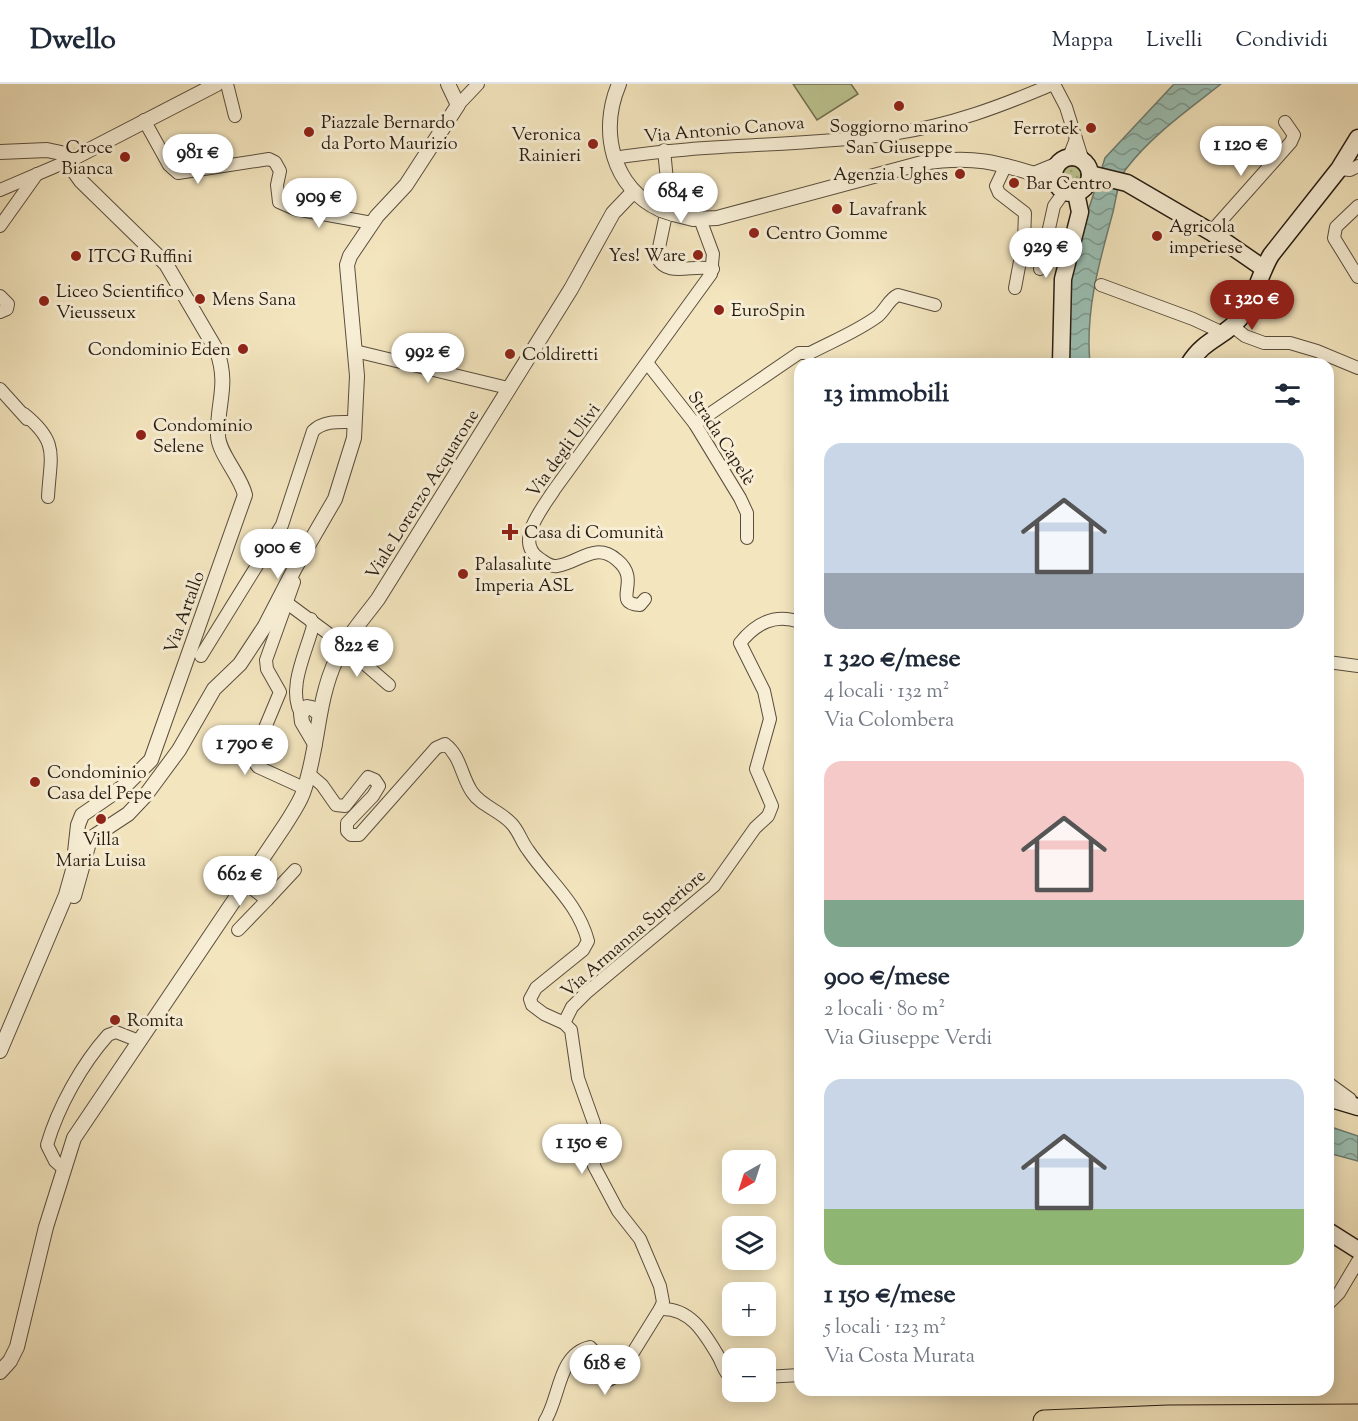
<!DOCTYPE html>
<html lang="it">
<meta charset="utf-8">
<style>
:root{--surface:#fff;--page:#f6f6f7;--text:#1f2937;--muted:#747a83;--line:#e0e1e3;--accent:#8f2418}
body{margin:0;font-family:"Sorts Mill Goudy",serif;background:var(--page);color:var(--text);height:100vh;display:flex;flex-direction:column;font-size:22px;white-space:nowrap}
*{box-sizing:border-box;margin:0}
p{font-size:20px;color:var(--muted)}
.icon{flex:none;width:33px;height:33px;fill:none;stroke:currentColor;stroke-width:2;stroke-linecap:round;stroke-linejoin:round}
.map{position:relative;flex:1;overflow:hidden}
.sheet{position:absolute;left:794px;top:274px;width:540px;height:1038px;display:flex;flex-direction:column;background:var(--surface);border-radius:18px;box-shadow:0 3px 15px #0003}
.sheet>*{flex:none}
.needle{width:39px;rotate:219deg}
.tools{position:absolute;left:722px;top:1066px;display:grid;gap:12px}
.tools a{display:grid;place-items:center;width:54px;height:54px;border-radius:12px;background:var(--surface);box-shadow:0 3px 15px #0003;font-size:30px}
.price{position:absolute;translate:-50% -51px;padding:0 14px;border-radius:21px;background:#fff;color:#222;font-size:20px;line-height:39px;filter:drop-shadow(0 2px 3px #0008)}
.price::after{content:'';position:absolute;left:50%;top:36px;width:18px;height:14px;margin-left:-9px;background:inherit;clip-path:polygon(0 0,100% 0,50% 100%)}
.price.current{background:var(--accent);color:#fff}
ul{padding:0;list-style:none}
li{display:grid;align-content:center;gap:12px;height:318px;padding:0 30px}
li span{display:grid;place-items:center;height:186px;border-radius:18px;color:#555}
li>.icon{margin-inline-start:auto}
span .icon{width:108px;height:108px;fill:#fffc;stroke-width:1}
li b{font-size:26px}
h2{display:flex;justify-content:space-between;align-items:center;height:72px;padding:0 30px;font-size:26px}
header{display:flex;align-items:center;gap:36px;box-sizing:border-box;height:84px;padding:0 30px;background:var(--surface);border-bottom:2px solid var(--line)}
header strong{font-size:28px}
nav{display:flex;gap:33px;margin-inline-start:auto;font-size:21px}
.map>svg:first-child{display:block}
.grass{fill:url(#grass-dots);stroke:#727051;stroke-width:1.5}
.pitch{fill:#bcc490;stroke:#727051;stroke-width:1.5}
.water{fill:url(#water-waves);stroke:#6d7e73;stroke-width:1.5}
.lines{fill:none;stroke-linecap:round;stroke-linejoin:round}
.minor-casing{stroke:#5a4e3d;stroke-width:14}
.tertiary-casing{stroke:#5a4e3d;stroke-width:16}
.secondary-casing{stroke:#271c12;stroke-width:19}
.motorway-casing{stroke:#271c12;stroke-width:23}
.minor{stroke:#f7eed5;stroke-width:12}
.tertiary{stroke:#f7eed5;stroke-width:14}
.secondary{stroke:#f7eed5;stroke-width:16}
.motorway{stroke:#f3e5be;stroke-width:21}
.tertiary-bridge-casing{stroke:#5a4e3d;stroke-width:16;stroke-linecap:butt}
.tertiary-bridge{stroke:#f7eed5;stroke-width:14}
.poi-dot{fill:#8f2418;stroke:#f7eed5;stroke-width:2}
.labels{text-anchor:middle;stroke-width:6;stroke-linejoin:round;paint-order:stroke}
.poi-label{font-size:18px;fill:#271c12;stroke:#f7eed5;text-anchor:start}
.street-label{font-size:18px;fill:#271c12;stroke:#f7eed5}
</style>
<header>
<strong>Dwello</strong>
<nav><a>Mappa</a><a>Livelli</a><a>Condividi</a></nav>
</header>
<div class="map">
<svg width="1358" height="1337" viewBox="0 0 1358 1337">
<defs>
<pattern id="grass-dots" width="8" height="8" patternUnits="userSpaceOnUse" patternTransform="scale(1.5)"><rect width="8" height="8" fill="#bcc490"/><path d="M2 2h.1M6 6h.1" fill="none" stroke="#a2a87b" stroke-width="1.8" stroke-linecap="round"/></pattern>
<pattern id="water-waves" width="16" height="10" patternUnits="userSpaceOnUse" patternTransform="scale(1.5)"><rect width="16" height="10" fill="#9bbfb3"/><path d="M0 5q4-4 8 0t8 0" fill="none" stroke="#7e9a90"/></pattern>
</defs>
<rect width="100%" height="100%" fill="#f3e5be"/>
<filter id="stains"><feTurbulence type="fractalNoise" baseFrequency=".00333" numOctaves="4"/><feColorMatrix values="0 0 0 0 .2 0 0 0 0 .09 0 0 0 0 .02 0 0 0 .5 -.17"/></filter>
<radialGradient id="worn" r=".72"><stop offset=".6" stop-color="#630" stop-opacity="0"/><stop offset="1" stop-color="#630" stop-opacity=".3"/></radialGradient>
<circle class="grass" cx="1072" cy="91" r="9"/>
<polygon class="pitch" points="793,0 851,0 858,10 817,36"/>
<g class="water">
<path d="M1174,0h47c-33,26 -69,51 -95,85 -8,11 -10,30 -13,43 -14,51 -28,99 -23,152h-24v-71l10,-44 29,-91z"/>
<polygon points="1328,1042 1358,1052 1358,1077 1328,1069"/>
</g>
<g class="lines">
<defs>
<g id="minor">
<polyline points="227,0 235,32"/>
<polyline points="1054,0 1066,23 1083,77"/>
<polyline points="458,21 478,0"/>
<polyline points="144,36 169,81 178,89 269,75 275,78 280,87 277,101 279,118 295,125 372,139"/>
<path d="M664,66l5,50 -12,57c10,22 38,6 56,12"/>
<polyline points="1069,73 1076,55"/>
<path d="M614,74c92,-15 186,-11 278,-24 59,-9 107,-27 161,-50"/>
<polyline points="1006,81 996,102 999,109 1025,129 1024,156 1015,204"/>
<polyline points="1339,85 1350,86 1358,82"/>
<polyline points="0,106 68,77"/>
<polyline points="1358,122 1336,143 1334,154 1358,193"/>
<polyline points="0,142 37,90"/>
<polyline points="1211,148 1291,58 1294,51 1285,38"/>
<polyline points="1040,185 1054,122 1064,108"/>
<polyline points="1101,201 1193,235 1221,248"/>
<polyline points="0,212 8,220 7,225 0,228"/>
<polyline points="1231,241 1245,252 1264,259 1290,259 1317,267 1358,284"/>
<polyline points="355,267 508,304"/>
<polyline points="648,280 695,340 740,414 747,429 747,454"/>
<polyline points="0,305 27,335"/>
<path d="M24,330c36,29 26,42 24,83"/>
<path d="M695,340l104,-71h11c23,-12 48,-22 68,-37 8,-7 11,-17 20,-21l37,10"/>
<polyline points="294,498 266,576 267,585 280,608 252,675 258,683 304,704"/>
<path d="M645,515l-5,6c-30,-2 3,-24 -23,-45 -22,-19 -38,3 -60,6 -7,1 -12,-4 -17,-7 -27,-17 3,-51 14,-69l157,-216 2,-20 -13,-35"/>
<polyline points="287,519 337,556"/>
<polyline points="344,562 389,601"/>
<path d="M201,572l81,-131 31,-94c11,-11 27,-9 42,-9"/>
<polyline points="1328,578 1358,582"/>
<path d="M301,630c-14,-26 5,-61 12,-88l-2,-7"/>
<path d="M308,689l14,12 14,20 9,1 23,-29 7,3 4,6 -6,10 -26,27v8l4,4h8l77,-87 9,-4c16,12 16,32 27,48 8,13 28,19 39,31 8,8 10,18 17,27 21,31 50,53 60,91l-5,9 -47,38 -6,11 2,6 12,9 20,9 7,7 7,48 16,45v43l24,45 22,28 20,47 3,16 -3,7 -41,66 -12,6c-9,-11 -5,-24 -17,-34 -32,7 -30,51 -45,74"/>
<polyline points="267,816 295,786"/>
<polyline points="238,846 267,816 245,799"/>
<path d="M564,939l8,-16 14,-14 128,-107 41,-58 13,-12 4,-10 -16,-37 14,-50 -6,-28 -24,-48c16,-20 35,-30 60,-21"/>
<polyline points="1328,999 1350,1015"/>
<path d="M64,1085l-9,-8 -8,-16c11,-38 35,-81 61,-110l8,-3 23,9"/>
<polyline points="1328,1220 1339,1209 1358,1177"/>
<path d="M660,1225c29,-2 44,23 57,45 6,9 6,18 15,25"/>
<polyline points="765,1293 800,1291"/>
</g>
<g id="tertiary">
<path d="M619,0c-20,47 -7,104 42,126"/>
<path d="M0,68l47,-2 14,3 20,28 85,83 51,87c12,35 0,51 1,84 0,18 23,41 27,60l-94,265 -24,24 -45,31 -4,10 -5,45 -7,25 -66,156"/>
<polyline points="68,77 217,0"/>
<polyline points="1034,90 1056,81"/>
<path d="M673,130l20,5 24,-1 205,-55c56,-9 80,1 132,17"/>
<polyline points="315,660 302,638 301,630 307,623 312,624 319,630"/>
<polyline points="74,812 90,755 128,730 145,712 179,666 214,605 240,580 265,542 295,484 335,415 354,354 357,292 347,181 350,172 377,132 406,101 458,21 448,0"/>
<path d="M0,1288l10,-11 7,-14 29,-120 28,-89 211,-313c6,-10 14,-21 18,-32 16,-44 13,-90 33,-133 10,-22 27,-41 42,-61l193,-310 42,-76 20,-21"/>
</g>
<g id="secondary">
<circle cx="1072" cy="91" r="18"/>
<polyline points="1090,90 1127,99 1211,148 1263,184"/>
<polyline points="1061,280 1063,195 1080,128 1076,109"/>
<path d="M1189,280c15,-25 36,-27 51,-46 15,-18 19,-43 31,-63l68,-86 19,-31"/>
<polyline points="1328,1014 1358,1023"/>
<polyline points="1328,1147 1358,1166"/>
</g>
<polyline id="motorway" points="1044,1337 1168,1332 1358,1331"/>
</defs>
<use href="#minor" class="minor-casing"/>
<use href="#tertiary" class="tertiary-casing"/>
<use href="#secondary" class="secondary-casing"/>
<use href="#motorway" class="motorway-casing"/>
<use href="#minor" class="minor"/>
<use href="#tertiary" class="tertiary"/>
<use href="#secondary" class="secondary"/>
<use href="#motorway" class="motorway"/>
<defs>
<polyline id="tertiary-bridge" points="661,126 673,130"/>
</defs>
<use href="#tertiary-bridge" class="tertiary-bridge-casing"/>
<use href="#tertiary-bridge" class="tertiary-bridge"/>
</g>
<g class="poi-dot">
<circle cx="899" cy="22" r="6"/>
<circle cx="1091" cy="44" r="6"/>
<circle cx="309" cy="48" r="6"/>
<circle cx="593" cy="60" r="6"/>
<circle cx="125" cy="73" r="6"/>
<circle cx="960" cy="90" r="6"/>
<circle cx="1014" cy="99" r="6"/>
<circle cx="837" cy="125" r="6"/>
<circle cx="754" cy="149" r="6"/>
<circle cx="1157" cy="152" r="6"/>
<circle cx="698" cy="171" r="6"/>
<circle cx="76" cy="172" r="6"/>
<circle cx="200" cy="215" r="6"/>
<circle cx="44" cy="217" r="6"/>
<circle cx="719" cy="226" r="6"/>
<circle cx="243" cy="265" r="6"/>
<circle cx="510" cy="270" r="6"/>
<circle cx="141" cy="351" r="6"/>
<path d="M507 439h6v6h6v6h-6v6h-6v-6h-6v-6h6z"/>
<circle cx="463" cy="490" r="6"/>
<circle cx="35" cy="698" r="6"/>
<circle cx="101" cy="735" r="6"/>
<circle cx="115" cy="936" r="6"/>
</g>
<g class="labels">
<g class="poi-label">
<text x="321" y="44">Piazzale Bernardo<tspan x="321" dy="21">da Porto Maurizio</tspan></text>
<text x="899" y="48" text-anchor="middle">Soggiorno marino<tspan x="899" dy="21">San Giuseppe</tspan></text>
<text x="1079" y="50" text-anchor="end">Ferrotek</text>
<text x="581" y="56" text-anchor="end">Veronica<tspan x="581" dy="21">Rainieri</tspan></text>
<text x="113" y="69" text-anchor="end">Croce<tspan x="113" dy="21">Bianca</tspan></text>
<text x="948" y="96" text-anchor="end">Agenzia Ughes</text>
<text x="1026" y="105">Bar Centro</text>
<text x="849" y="131">Lavafrank</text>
<text x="1169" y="148">Agricola<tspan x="1169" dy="21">imperiese</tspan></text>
<text x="766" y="155">Centro Gomme</text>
<text x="686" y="177" text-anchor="end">Yes! Ware</text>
<text x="88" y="178">ITCG Ruffini</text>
<text x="56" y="213">Liceo Scientifico<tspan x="56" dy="21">Vieusseux</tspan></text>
<text x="212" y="221">Mens Sana</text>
<text x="731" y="232">EuroSpin</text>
<text x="231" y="271" text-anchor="end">Condominio Eden</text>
<text x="522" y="276">Coldiretti</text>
<text x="153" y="347">Condominio<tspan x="153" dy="21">Selene</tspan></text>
<text x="524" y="454">Casa di Comunità</text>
<text x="475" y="486">Palasalute<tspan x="475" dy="21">Imperia ASL</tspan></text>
<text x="47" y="694">Condominio<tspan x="47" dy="21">Casa del Pepe</tspan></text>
<text x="101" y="761" text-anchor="middle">Villa<tspan x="101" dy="21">Maria Luisa</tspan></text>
<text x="127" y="942">Romita</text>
</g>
<g class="street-label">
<text transform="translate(724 45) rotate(-5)" y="6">Via Antonio Canova</text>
<text transform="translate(722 354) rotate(57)" y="6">Strada Capelè</text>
<text transform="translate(563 366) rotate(-54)" y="6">Via degli Ulivi</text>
<text transform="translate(422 410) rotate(-58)" y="6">Viale Lorenzo Acquarone</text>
<text transform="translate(184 528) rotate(-70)" y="6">Via Artallo</text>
<text transform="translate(633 849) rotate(-41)" y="6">Via Armanna Superiore</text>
</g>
</g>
<rect width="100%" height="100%" filter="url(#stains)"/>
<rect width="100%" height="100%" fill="url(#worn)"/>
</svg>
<div class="tools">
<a><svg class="needle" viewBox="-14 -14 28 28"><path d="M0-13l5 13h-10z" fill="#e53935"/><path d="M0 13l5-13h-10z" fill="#747a83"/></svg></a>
<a><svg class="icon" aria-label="layers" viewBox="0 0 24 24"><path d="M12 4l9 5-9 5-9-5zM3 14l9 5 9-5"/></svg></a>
<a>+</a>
<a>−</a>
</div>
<b class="price" style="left:1241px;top:93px">1 120 €</b>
<b class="price" style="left:198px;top:101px">981 €</b>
<b class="price" style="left:681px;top:140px">684 €</b>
<b class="price" style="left:319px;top:145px">909 €</b>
<b class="price" style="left:1046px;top:195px">929 €</b>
<b class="price current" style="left:1252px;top:247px">1 320 €</b>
<b class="price" style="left:428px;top:300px">992 €</b>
<b class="price" style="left:278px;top:496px">900 €</b>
<b class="price" style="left:357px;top:594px">822 €</b>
<b class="price" style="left:245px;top:692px">1 790 €</b>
<b class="price" style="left:240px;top:823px">662 €</b>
<b class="price" style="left:582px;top:1091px">1 150 €</b>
<b class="price" style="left:605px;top:1312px">618 €</b>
<section class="sheet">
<h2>13 immobili<svg class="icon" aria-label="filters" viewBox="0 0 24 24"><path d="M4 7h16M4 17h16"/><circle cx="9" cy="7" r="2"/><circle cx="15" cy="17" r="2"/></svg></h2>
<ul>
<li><span style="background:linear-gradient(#c9d6e8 70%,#9aa5b1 0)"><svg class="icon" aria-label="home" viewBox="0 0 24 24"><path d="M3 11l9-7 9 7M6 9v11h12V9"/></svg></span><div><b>1 320 €/mese</b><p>4 locali · 132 m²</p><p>Via Colombera</p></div></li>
<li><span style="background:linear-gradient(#f6c9c9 75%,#7fa58c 0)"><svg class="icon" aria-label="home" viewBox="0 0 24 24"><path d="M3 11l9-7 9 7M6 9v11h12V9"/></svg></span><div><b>900 €/mese</b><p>2 locali · 80 m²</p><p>Via Giuseppe Verdi</p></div></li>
<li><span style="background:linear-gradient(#c9d6e8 70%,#8fb573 0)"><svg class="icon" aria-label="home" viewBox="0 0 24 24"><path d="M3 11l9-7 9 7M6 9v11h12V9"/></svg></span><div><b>1 150 €/mese</b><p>5 locali · 123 m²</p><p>Via Costa Murata</p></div></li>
</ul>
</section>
</div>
